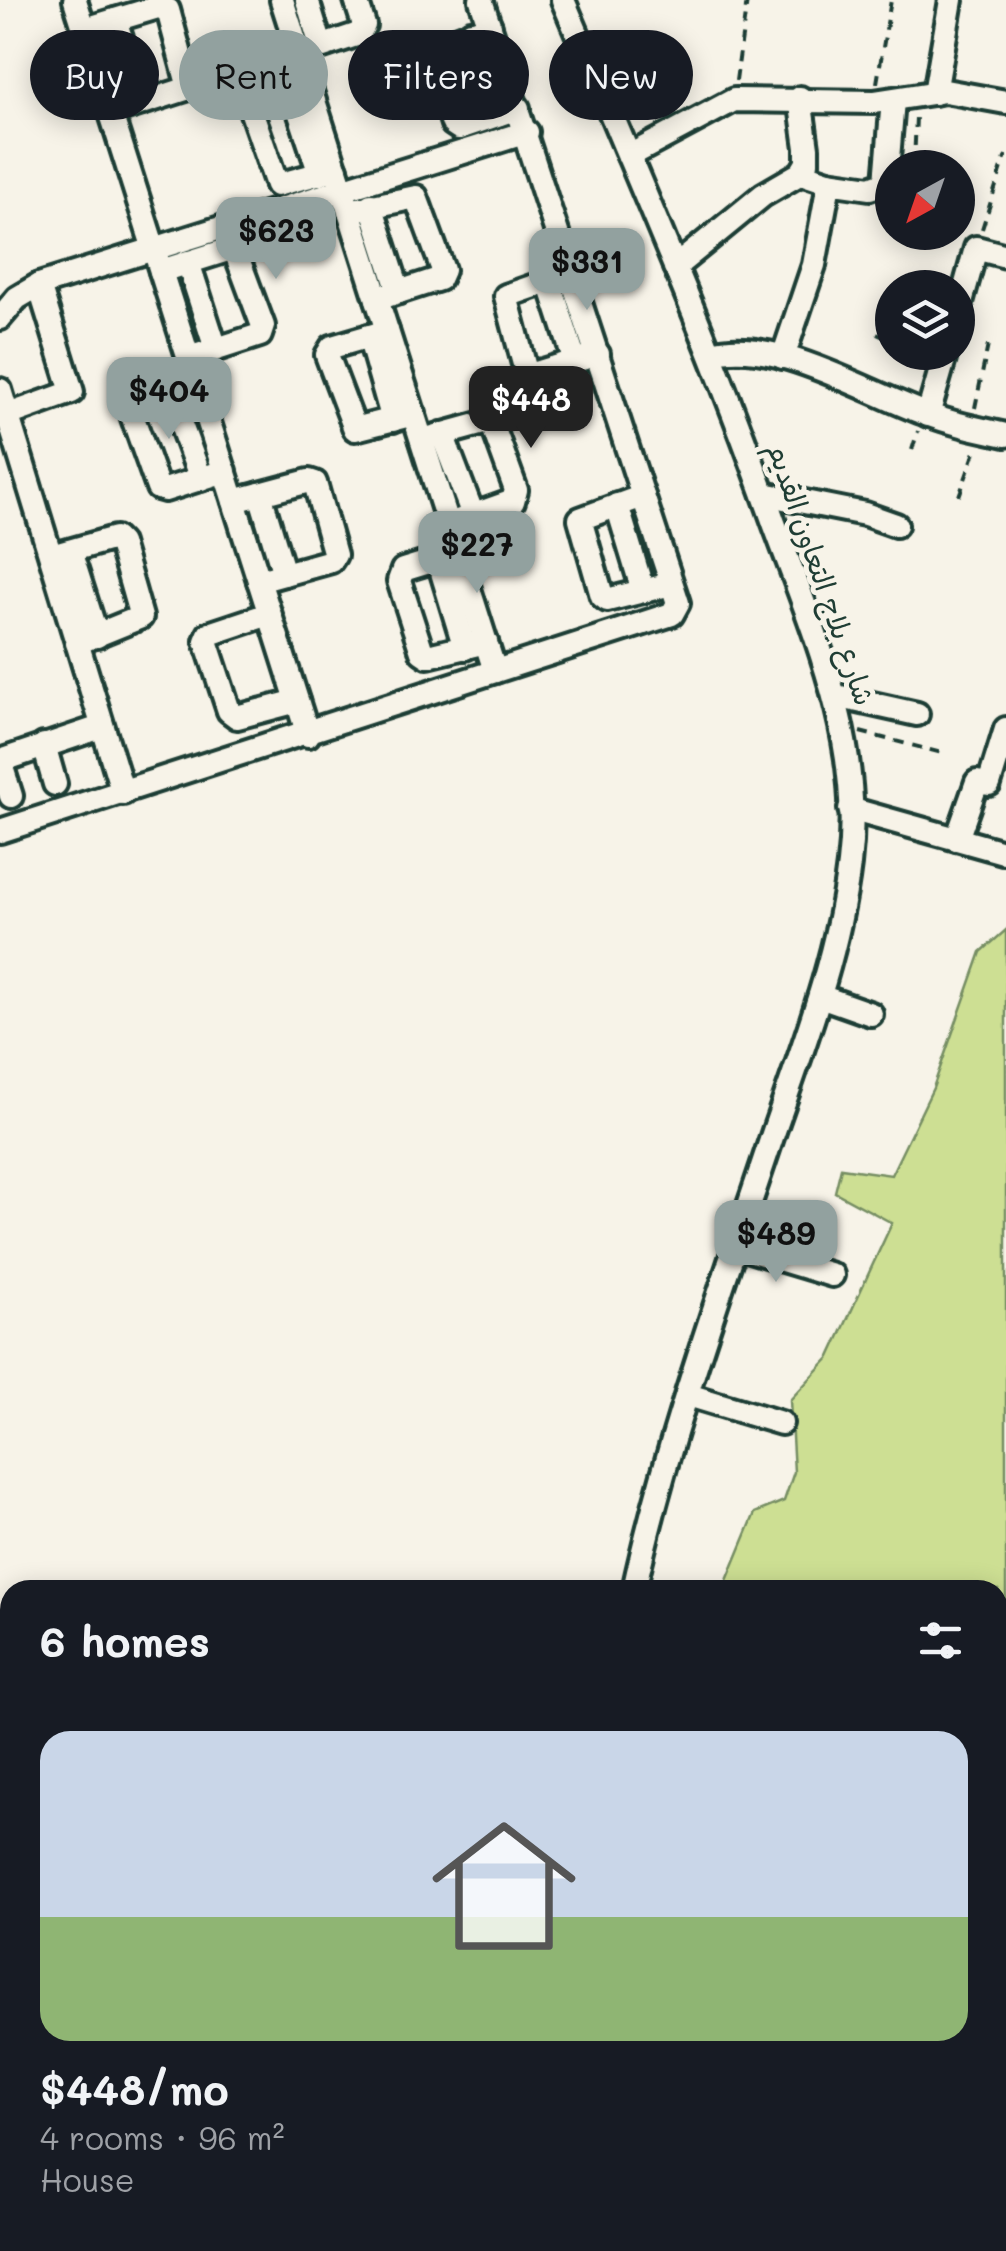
<!DOCTYPE html>
<meta charset="utf-8">
<style>
:root{--surface:#171b24;--page:#20242c;--text:#f1f3f6;--muted:#9ea1a6;--line:#363941;--accent:#92a19f}
body{margin:0;font-family:Mali,"Playpen Sans Arabic",sans-serif;background:var(--page);color:var(--text);height:100vh;display:flex;flex-direction:column;font-size:38px;white-space:nowrap}
*{box-sizing:border-box;margin:0}
p{font-size:32px;color:var(--muted)}
.icon{flex:none;width:55px;height:55px;fill:none;stroke:currentColor;stroke-width:2;stroke-linecap:round;stroke-linejoin:round}
.map{position:relative;flex:1;overflow:hidden}
.details{position:absolute;left:0px;top:1580px;width:1008px;height:672px;display:flex;flex-direction:column;background:var(--surface);border-radius:30px 30px 0 0;box-shadow:0 5px 25px #0003}
.details>*{flex:none}
.top-card{position:absolute;left:30px;top:30px;width:948px;height:90px;display:flex;gap:20px}
.needle{width:65px;rotate:220deg}
.fabs{position:absolute;left:875px;top:150px;display:grid;gap:20px}
.fabs a{display:grid;place-items:center;width:100px;height:100px;border-radius:50%;background:var(--surface);box-shadow:0 5px 25px #0003;font-size:50px}
.price{position:absolute;translate:-50% -85px;padding:0 22px;border-radius:20px;background:var(--accent);color:#111;font-size:32px;line-height:65px;filter:drop-shadow(0 2px 5px #0008)}
.price::after{content:'';position:absolute;left:50%;top:60px;width:30px;height:22px;margin-left:-15px;background:inherit;clip-path:polygon(0 0,100% 0,50% 100%)}
.price.active{background:#222;color:#fff}
ul{padding:0;list-style:none}
li{display:grid;align-content:center;gap:20px;height:530px;padding:0 40px}
li+li{border-top:2px solid var(--line)}
li span{display:grid;place-items:center;height:310px;border-radius:30px;color:#555}
li>.icon{margin-inline-start:auto}
span .icon{width:180px;height:180px;fill:#fffc;stroke-width:1}
li b{font-size:42px}
h2{display:flex;justify-content:space-between;align-items:center;height:120px;padding:0 40px;font-size:42px}
.tag{padding:0 35px;border-radius:45px;background:var(--surface);box-shadow:0 5px 25px #0003;font-size:35px;line-height:90px}
.tag.active{background:var(--accent);color:#111}
.map>svg:first-child{display:block}
.green{fill:#cddf93;stroke:#768e64;stroke-width:2.5}
.lines{fill:none;stroke-linecap:round;stroke-linejoin:round}
.canal{stroke:#8bd7eb;stroke-width:18}
.minor-casing{stroke:#1f3d34;stroke-width:30}
.path{stroke:#1f3d34;stroke-width:4;stroke-dasharray:10 8;stroke-linecap:butt}
.minor{stroke:#f7f3e8;stroke-width:22}
.labels{text-anchor:middle;stroke-width:10;stroke-linejoin:round;paint-order:stroke}
.street-label{font-size:28px;fill:#1f3d34;stroke:#f7f3e8}
</style>
<div class="map">
<svg width="1006" height="2251" viewBox="0 0 1006 2251">
<rect width="100%" height="100%" fill="#f7f3e8"/>
<filter id="ink" filterUnits="userSpaceOnUse"><feTurbulence type="fractalNoise" baseFrequency=".01" numOctaves="2"/><feDisplacementMap in="SourceGraphic" scale="20" xChannelSelector="R" yChannelSelector="G"/><feConvolveMatrix kernelMatrix="1 2 1 2 8 2 1 2 1" color-interpolation-filters="sRGB"/></filter>
<g filter="url(#ink)">
<polygon class="green" points="1006,930 1006,1635 998,1636 998,1590 723,1590 755,1513 784,1501 794,1472 790,1400 830,1357 892,1223 835,1192 841,1168 891,1175 933,1088 981,952"/>
<g class="lines">
<g class="canal">
<polyline points="998,1852 1006,1850"/>
<polyline points="555,2251 561,2242"/>
</g>
<defs>
<g id="minor">
<polyline points="75,0 308,735"/>
<polyline points="282,0 495,671"/>
<polyline points="307,0 321,46"/>
<path d="M563,0c73,173 148,345 211,523 40,109 90,222 75,341 -11,92 -45,180 -75,267 -50,151 -106,303 -140,459"/>
<polyline points="115,20 142,103"/>
<polyline points="490,26 430,49 453,124 459,128 518,108"/>
<polyline points="85,29 158,7 168,10 189,88 111,113"/>
<polyline points="471,32 499,114"/>
<polyline points="299,54 359,34 364,25 356,0"/>
<polyline points="308,84 258,103 252,113 277,185 336,169"/>
<polyline points="292,90 320,174"/>
<polyline points="935,93 951,0"/>
<polyline points="629,156 734,100 874,102 945,91 1006,102"/>
<polyline points="828,182 870,188 886,182 893,100"/>
<polyline points="371,205 399,292"/>
<polyline points="349,211 416,197 443,270 439,279 377,299"/>
<polyline points="188,262 216,349"/>
<polyline points="675,267 763,195 801,173 807,163 807,148 800,98"/>
<polyline points="161,271 234,248 263,326 260,335 189,358"/>
<polyline points="572,273 506,296 525,368 533,374 598,354"/>
<polyline points="549,281 575,361"/>
<polyline points="958,313 976,248 1006,256"/>
<polyline points="0,318 17,298 39,285 527,132"/>
<polyline points="387,331 332,347 327,355 355,429 414,414"/>
<polyline points="369,336 393,420"/>
<path d="M712,353c63,-17 151,38 212,60 26,10 54,16 82,22"/>
<polyline points="783,357 814,265 828,189 828,182 801,173"/>
<polyline points="198,386 139,406 133,418 158,488 165,490 225,471"/>
<polyline points="0,390 123,793"/>
<polyline points="170,395 201,479"/>
<polyline points="8,415 72,392 39,285"/>
<polyline points="928,415 946,352"/>
<polyline points="442,434 473,515"/>
<polyline points="422,440 491,421 516,490 513,501 449,524"/>
<polyline points="260,494 284,574"/>
<polyline points="764,494 865,514 896,525"/>
<polyline points="643,496 580,519 602,596 607,600 671,584"/>
<polyline points="234,501 309,481 315,483 335,555 331,561 259,581"/>
<polyline points="617,505 643,591"/>
<polyline points="70,551 97,636"/>
<polyline points="458,553 403,570 399,581 422,652 428,656 486,642"/>
<polyline points="51,556 115,538 120,543 141,617 77,643"/>
<polyline points="438,559 465,648"/>
<polyline points="269,614 209,634 206,641 229,711 237,717 297,701"/>
<polyline points="836,696 917,714"/>
<polyline points="44,745 55,784"/>
<polyline points="0,761 101,727"/>
<polyline points="0,761 11,796"/>
<polyline points="850,809 1003,852"/>
<polyline points="0,831 672,614 678,603 481,0"/>
<polyline points="957,839 977,782 989,784 1006,729"/>
<polyline points="820,996 871,1014"/>
<polyline points="736,1246 832,1275"/>
<polyline points="688,1395 781,1423"/>
<polyline points="998,1774 1006,1771"/>
<polyline points="998,1891 1006,1888"/>
<polyline points="998,2212 1006,2222"/>
<polyline points="275,2251 283,2242"/>
</g>
</defs>
<use href="#minor" class="minor-casing"/>
<g class="path">
<polyline points="736,81 747,0"/>
<polyline points="877,83 891,0"/>
<polyline points="914,164 916,117"/>
<polyline points="982,229 1006,155"/>
<polyline points="877,334 892,341"/>
<polyline points="975,408 988,345"/>
<polyline points="912,450 918,431"/>
<polyline points="959,496 976,449"/>
<polyline points="860,732 942,753"/>
</g>
<use href="#minor" class="minor"/>
</g>
</g>
<g class="labels">
<g class="street-label">
<text transform="translate(821 574) rotate(71)" y="10">شارع بلاج التعاون القديم</text>
</g>
</g>
</svg>
<div class="fabs">
<a><svg class="needle" viewBox="-14 -14 28 28"><path d="M0-13l5 13h-10z" fill="#e53935"/><path d="M0 13l5-13h-10z" fill="#9ea1a6"/></svg></a>
<a><svg class="icon" aria-label="layers" viewBox="0 0 24 24"><path d="M12 4l9 5-9 5-9-5zM3 14l9 5 9-5"/></svg></a>
</div>
<b class="price" style="left:276px;top:282px">$623</b>
<b class="price" style="left:587px;top:313px">$331</b>
<b class="price" style="left:169px;top:442px">$404</b>
<b class="price active" style="left:531px;top:451px">$448</b>
<b class="price" style="left:477px;top:596px">$227</b>
<b class="price" style="left:776px;top:1285px">$489</b>
<div class="top-card">
<a class="tag">Buy</a>
<a class="tag active">Rent</a>
<a class="tag">Filters</a>
<a class="tag">New</a>
</div>
<section class="details">
<h2>6 homes<svg class="icon" aria-label="filters" viewBox="0 0 24 24"><path d="M4 7h16M4 17h16"/><circle cx="9" cy="7" r="2"/><circle cx="15" cy="17" r="2"/></svg></h2>
<ul>
<li><span style="background:linear-gradient(#c9d6e8 60%,#8fb573 0)"><svg class="icon" aria-label="home" viewBox="0 0 24 24"><path d="M3 11l9-7 9 7M6 9v11h12V9"/></svg></span><div><b>$448/mo</b><p>4 rooms · 96 m²</p><p>House</p></div></li>
</ul>
</section>
</div>
